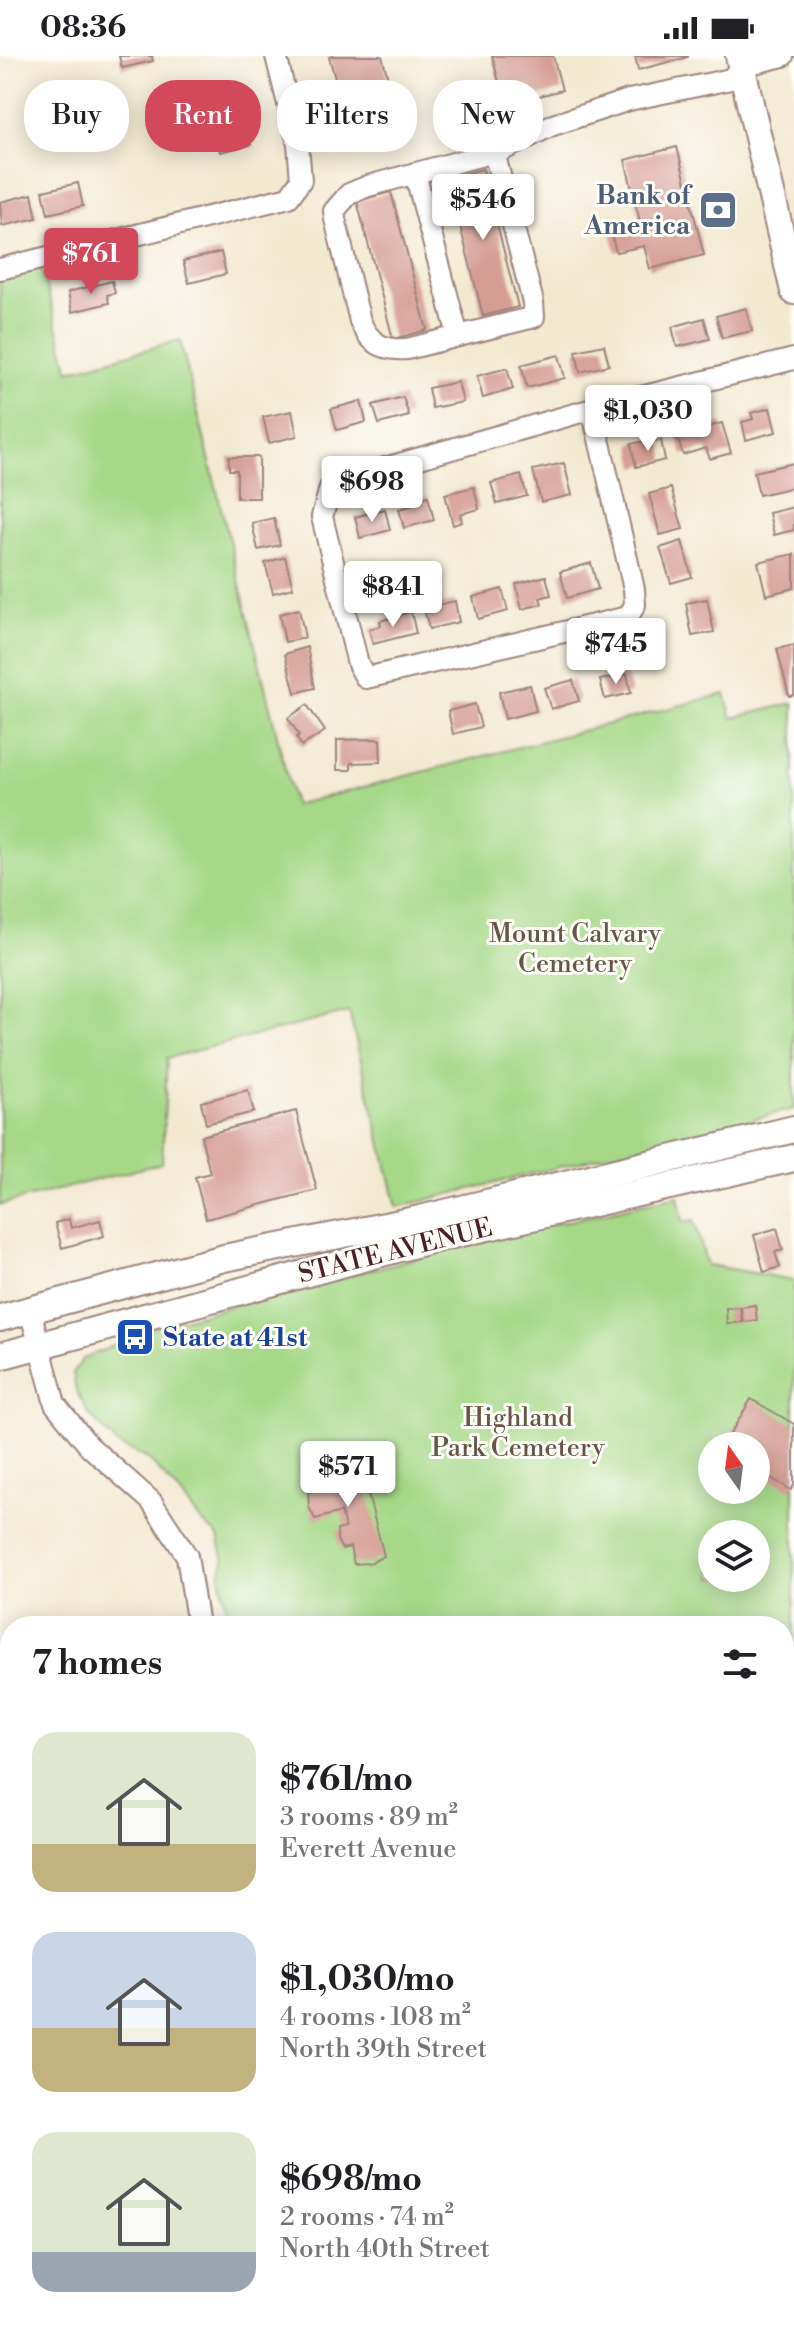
<!DOCTYPE html>
<meta charset="utf-8">
<style>
:root{--surface:#fff;--page:#f2f2f2;--text:#202124;--muted:#757577;--accent:#d1495b}
body{margin:0;font-family:"Libre Bodoni",serif;background:var(--page);color:var(--text);height:100vh;display:flex;flex-direction:column;font-size:30px;white-space:nowrap}
*{box-sizing:border-box;margin:0}
p{font-size:26px;color:var(--muted)}
.icon{flex:none;width:44px;height:44px;fill:none;stroke:currentColor;stroke-width:2;stroke-linecap:round;stroke-linejoin:round}
.map{position:relative;flex:1;overflow:hidden}
.details{position:absolute;left:0px;top:1560px;width:794px;height:714px;display:flex;flex-direction:column;background:var(--surface);border-radius:32px 32px 0 0;box-shadow:0 4px 20px #0003}
.details>*{flex:none}
.guide{position:absolute;left:24px;top:24px;width:746px;height:72px;display:flex;gap:16px}
.needle{width:52px;rotate:346deg}
.controls{position:absolute;left:698px;top:1376px;display:grid;gap:16px}
.controls a{display:grid;place-items:center;width:72px;height:72px;border-radius:50%;background:var(--surface);box-shadow:0 4px 20px #0003;font-size:40px}
.price{position:absolute;translate:-50% -68px;padding:0 18px;border-radius:8px;background:#fff;color:#222;font-size:26px;line-height:52px;filter:drop-shadow(0 2px 4px #0008)}
.price::after{content:'';position:absolute;left:50%;top:48px;width:24px;height:18px;margin-left:-12px;background:inherit;clip-path:polygon(0 0,100% 0,50% 100%)}
.price.on{background:var(--accent);color:#fff}
ul{padding:0;list-style:none}
li{display:flex;align-items:center;gap:24px;height:200px;padding:0 32px}
li span{display:grid;place-items:center;flex:none;width:224px;height:160px;border-radius:24px;color:#555}
li>.icon{margin-inline-start:auto}
span .icon{width:96px;height:96px;fill:#fffc;stroke-width:1}
li b{font-size:34px}
h2{display:flex;justify-content:space-between;align-items:center;height:96px;padding:0 32px;font-size:34px}
.pill{padding:0 28px;border-radius:32px;background:var(--surface);box-shadow:0 4px 20px #0003;font-size:28px;line-height:72px}
.pill.on{background:var(--accent);color:#fff}
.status{display:flex;justify-content:space-between;align-items:center;height:56px;padding:0 40px;background:var(--surface);direction:ltr}
.status svg{height:22px;fill:currentColor}
.map>svg:first-child{display:block}
.green{fill:#a6d888;stroke:#787c5a;stroke-width:2;fill-rule:evenodd}
.forest{fill:#84b874;stroke:#676c50;stroke-width:2}
.building{fill:#d69d94}
.lines{fill:none;stroke-linecap:round;stroke-linejoin:round}
.minor-casing{stroke:#9e847e;stroke-width:24}
.major-casing{stroke:#9e847e;stroke-width:30}
.minor{stroke:#fff;stroke-width:20}
.major{stroke:#fff;stroke-width:26}
.labels{text-anchor:middle;stroke-width:6;stroke-linejoin:round;paint-order:stroke}
.service-label{font-size:26px;font-weight:bold;fill:#4e5e75;stroke:#fdfcf7;text-anchor:end}
.park-label{font-size:26px;fill:#665647;stroke:#fdfcf7}
.street-label{font-size:26px;fill:#4a1f2b;stroke:#fdfcf7}
.transit-label{font-size:26px;font-weight:bold;fill:#164399;stroke:#fdfcf7;text-anchor:start}
</style>
<div class="status"><b>08:36</b><svg viewBox="0 0 49 12"><path d="M0 12V9h3v3zM5 12V6h3v6zM10 12V3h3v9zM15 12V0h3v12zM26 1h20v11H26zM47 4h2v5h-2z"/></svg></div>
<div class="map">
<svg width="794" height="2273" viewBox="0 0 794 2273">
<rect width="100%" height="100%" fill="#fdfcf7"/>
<filter id="ink" filterUnits="userSpaceOnUse"><feTurbulence type="fractalNoise" baseFrequency=".0125" numOctaves="2"/><feDisplacementMap in="SourceGraphic" scale="16" xChannelSelector="R" yChannelSelector="G"/><feConvolveMatrix kernelMatrix="1 2 1 2 8 2 1 2 1" color-interpolation-filters="sRGB"/></filter>
<filter id="wash" filterUnits="userSpaceOnUse"><feTurbulence type="fractalNoise" baseFrequency=".006" numOctaves="4" result="noise"/><feDisplacementMap in="SourceGraphic" scale="32" xChannelSelector="R" yChannelSelector="G"/><feGaussianBlur stdDeviation="1.8" result="paint"/><feColorMatrix in="noise" values="0 0 0 0 0 0 0 0 0 0 0 0 0 0 0 0 0 1.4 0 .05"/><feComposite in="paint" operator="in"/></filter>
<g filter="url(#wash)">
<rect width="100%" height="100%" fill="#f3e9d1"/>
<g class="green">
<polygon points="41,211 69,315 180,284 294,749 725,638 732,662 794,647 794,1053 397,1151 349,956 167,1002 162,1107 0,1149 0,223"/>
<path d="M678,1140l5,26 11,-2 13,45 87,15v1049h-441l-2,-9h433v-694h-554l-10,-51 4,-14 -6,-25 -16,-14 -21,-28 -33,-35 -31,-15 -29,-31 -12,-22 -3,-19 10,-13 77,-34 324,-85zM712,1390h44v44h-44zM712,1478h44v44h-44z"/>
<polygon points="10,2040 10,2264 83,2264 85,2273 0,2273 0,2042"/>
</g>
<polygon class="forest" points="83,2264 351,2264 353,2273 85,2273"/>
<g id="blocks">
<g class="building">
<polygon points="119,0 152,0 153,5 122,12"/>
<polygon points="333,0 382,0 392,37 343,50 329,1"/>
<polygon points="492,0 553,0 562,34 505,49"/>
<polygon points="635,0 688,0 688,1 638,14"/>
<polygon points="246,69 251,89 220,96 215,77"/>
<polygon points="677,91 704,199 650,213 644,190 616,196 611,177 641,170 625,104"/>
<polygon points="483,113 518,251 483,260 448,122"/>
<polygon points="78,127 83,150 48,158 43,135"/>
<polygon points="391,136 427,274 393,283 357,145"/>
<polygon points="32,138 37,162 2,170 0,146"/>
<polygon points="221,196 226,218 189,227 183,205"/>
<polygon points="112,225 115,237 107,239 109,247 72,256 68,236"/>
<polygon points="746,252 752,275 722,282 716,260"/>
<polygon points="704,262 710,283 677,291 672,271"/>
<polygon points="604,289 609,309 580,316 576,295"/>
<polygon points="559,299 565,322 527,332 521,309"/>
<polygon points="507,312 513,333 483,342 477,320"/>
<polygon points="458,326 463,346 432,352 428,332"/>
<polygon points="403,341 409,360 379,368 373,349"/>
<polygon points="361,345 366,366 337,374 331,353"/>
<polygon points="770,352 776,376 746,384 742,366 753,363 751,357"/>
<polygon points="292,355 297,380 269,387 263,361"/>
<polygon points="722,367 731,397 710,403 706,392 683,399 677,380"/>
<polygon points="650,384 651,386 661,384 665,404 636,411 631,388"/>
<polygon points="229,401 259,401 259,442 237,442 237,414 229,414"/>
<polygon points="564,407 572,439 541,446 533,414"/>
<polygon points="794,407 794,431 759,439 754,416"/>
<polygon points="521,419 527,440 497,448 491,427"/>
<polygon points="474,431 479,453 460,458 462,466 453,469 445,438"/>
<polygon points="671,432 683,473 660,479 649,438"/>
<polygon points="428,440 434,464 404,472 399,453 411,450 410,445"/>
<polygon points="794,451 794,474 774,479 769,457"/>
<polygon points="385,453 390,474 360,482 355,461"/>
<polygon points="274,462 280,489 258,494 252,467"/>
<polygon points="682,485 692,521 671,527 660,492"/>
<polygon points="794,498 794,532 766,539 758,506"/>
<polygon points="285,501 293,532 273,537 265,507"/>
<polygon points="591,507 598,533 567,542 560,516"/>
<polygon points="546,520 551,539 540,542 542,548 522,553 516,528"/>
<polygon points="502,533 508,555 478,563 473,541"/>
<polygon points="707,543 714,576 692,580 686,547"/>
<polygon points="455,545 459,566 429,573 424,552"/>
<polygon points="299,553 305,582 285,586 279,558"/>
<polygon points="411,556 416,577 373,588 369,573 381,570 380,565"/>
<polygon points="794,589 794,639 789,640 777,593"/>
<polygon points="307,591 315,632 295,637 285,598"/>
<polygon points="627,618 631,637 605,643 600,624"/>
<polygon points="573,624 579,645 551,653 544,632"/>
<polygon points="530,629 536,655 505,663 499,636"/>
<polygon points="475,648 481,671 453,678 448,655"/>
<polygon points="307,649 325,675 302,690 296,681 299,679 288,662"/>
<polygon points="380,683 381,706 351,707 351,714 337,714 337,684"/>
<polygon points="248,1034 254,1056 206,1068 201,1046"/>
<polygon points="296,1055 317,1134 206,1163 195,1121 210,1117 201,1080"/>
<polygon points="69,1163 71,1172 100,1164 104,1180 62,1192 55,1167"/>
<polygon points="777,1172 783,1194 775,1196 780,1211 764,1216 754,1179"/>
<polygon points="755,1249 757,1264 743,1266 741,1251"/>
<polygon points="740,1251 742,1266 727,1268 726,1252"/>
<polygon points="751,1343 794,1368 794,1429 791,1434 756,1413 756,1390 723,1390"/>
<polygon points="359,1404 384,1500 370,1507 354,1508 350,1491 342,1493 337,1484 337,1474 345,1472 341,1456 315,1463 309,1451 308,1436 321,1433 316,1416 337,1407"/>
</g>
</g>
</g>
<g filter="url(#ink)">
<use href="#blocks" fill-opacity="0" stroke="#9e847e" stroke-width="2"/>
<g class="lines">
<defs>
<g id="minor">
<path d="M494,96l39,150 1,15 -127,32c-24,2 -38,-6 -47,-28l-25,-102 -1,-8 15,-17 19,-8 137,-37 45,-23 79,-26 102,-21 11,-13 41,-10"/>
<polyline points="415,117 458,280"/>
<polyline points="0,213 289,141 301,124 298,88 276,0"/>
<polyline points="592,353 634,533 635,549 628,561 366,622 358,608 322,461 330,432 346,423 592,353 794,303"/>
<polyline points="30,1254 55,1348 89,1390 151,1445 187,1500 197,1563 196,1570"/>
<polyline points="209,2273 216,2264"/>
</g>
<g id="major">
<polyline points="739,0 794,235"/>
<polyline points="0,1262 224,1202 420,1163 794,1073"/>
<polyline points="0,1300 430,1184 794,1102"/>
</g>
</defs>
<use href="#minor" class="minor-casing"/>
<use href="#major" class="major-casing"/>
<use href="#minor" class="minor"/>
<use href="#major" class="major"/>
</g>
</g>
<defs>
<symbol id="bank-square" viewBox="-11 -11 22 22"><rect x="-9" y="-9" width="18" height="18" rx="4" fill="#5c6f8a" stroke="#fdfcf7"/><path d="M-6-4H6V4H-6ZM0-2.3a2.3 2.3 0 1 0 0 4.6a2.3 2.3 0 1 0 0-4.6Z" fill="#fff"/></symbol>
<symbol id="bus-square" viewBox="-11 -11 22 22"><rect x="-9" y="-9" width="18" height="18" rx="4" fill="#1a4fb4" stroke="#fdfcf7"/><path d="M-5-6H5V4H4V6H2V4H-2V6H-4V4H-5ZM-3.5-4V0h7V-4ZM-3.5 1.2v1.5H-2V1.2ZM2 1.2v1.5H3.5V1.2Z" fill="#fff"/></symbol>
</defs>
<g fill-rule="evenodd">
<use href="#bank-square" x="696" y="132" width="44" height="44"/>
<use href="#bus-square" x="113" y="1259" width="44" height="44"/>
</g>
<g class="labels">
<g class="service-label">
<text x="690" y="148">Bank of<tspan x="690" dy="30">America</tspan></text>
</g>
<g class="park-label">
<text x="575" y="886">Mount Calvary<tspan x="575" dy="30">Cemetery</tspan></text>
<text x="518" y="1370">Highland<tspan x="518" dy="30">Park Cemetery</tspan></text>
</g>
<g class="street-label">
<text transform="translate(395 1194) rotate(-14)" y="9">STATE AVENUE</text>
</g>
<g class="transit-label">
<text x="163" y="1290">State at 41st</text>
</g>
</g>
</svg>
<div class="controls">
<a><svg class="needle" viewBox="-14 -14 28 28"><path d="M0-13l5 13h-10z" fill="#e53935"/><path d="M0 13l5-13h-10z" fill="#757577"/></svg></a>
<a><svg class="icon" aria-label="layers" viewBox="0 0 24 24"><path d="M12 4l9 5-9 5-9-5zM3 14l9 5 9-5"/></svg></a>
</div>
<b class="price" style="left:483px;top:186px">$546</b>
<b class="price on" style="left:91px;top:240px">$761</b>
<b class="price" style="left:648px;top:397px">$1,030</b>
<b class="price" style="left:372px;top:468px">$698</b>
<b class="price" style="left:393px;top:573px">$841</b>
<b class="price" style="left:616px;top:630px">$745</b>
<b class="price" style="left:348px;top:1453px">$571</b>
<div class="guide">
<a class="pill">Buy</a>
<a class="pill on">Rent</a>
<a class="pill">Filters</a>
<a class="pill">New</a>
</div>
<section class="details">
<h2>7 homes<svg class="icon" aria-label="filters" viewBox="0 0 24 24"><path d="M4 7h16M4 17h16"/><circle cx="9" cy="7" r="2"/><circle cx="15" cy="17" r="2"/></svg></h2>
<ul>
<li><span style="background:linear-gradient(#dfe7d0 70%,#c2b280 0)"><svg class="icon" aria-label="home" viewBox="0 0 24 24"><path d="M3 11l9-7 9 7M6 9v11h12V9"/></svg></span><div><b>$761/mo</b><p>3 rooms · 89 m²</p><p>Everett Avenue</p></div></li>
<li><span style="background:linear-gradient(#c9d6e8 60%,#c2b280 0)"><svg class="icon" aria-label="home" viewBox="0 0 24 24"><path d="M3 11l9-7 9 7M6 9v11h12V9"/></svg></span><div><b>$1,030/mo</b><p>4 rooms · 108 m²</p><p>North 39th Street</p></div></li>
<li><span style="background:linear-gradient(#dfe7d0 75%,#9aa5b1 0)"><svg class="icon" aria-label="home" viewBox="0 0 24 24"><path d="M3 11l9-7 9 7M6 9v11h12V9"/></svg></span><div><b>$698/mo</b><p>2 rooms · 74 m²</p><p>North 40th Street</p></div></li>
</ul>
</section>
</div>
